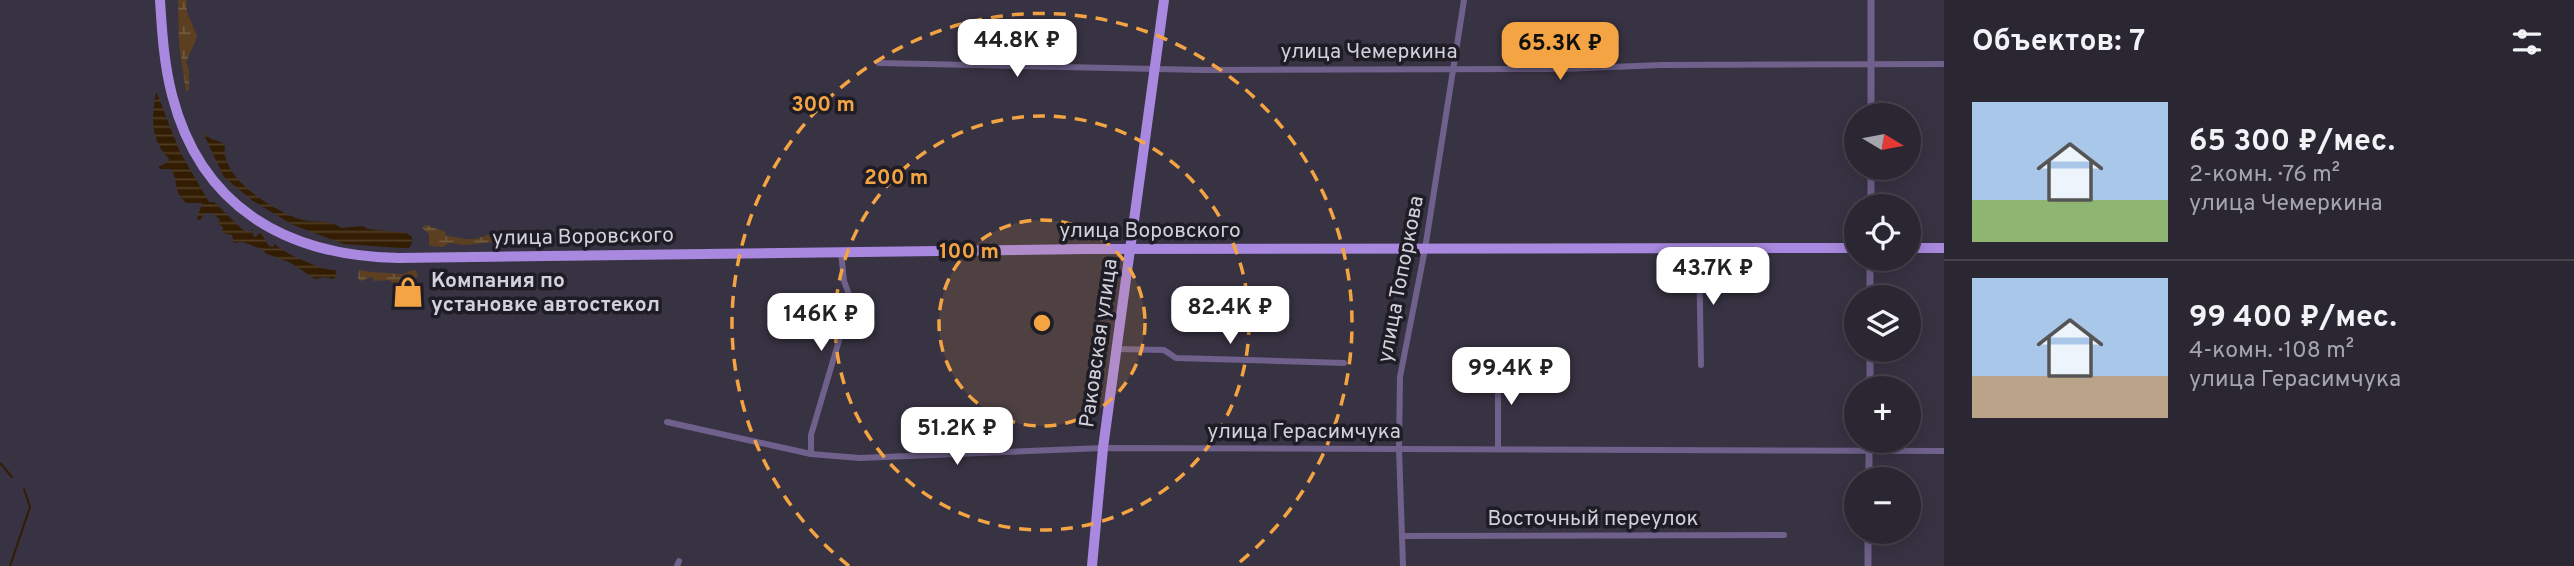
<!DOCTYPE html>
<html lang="ru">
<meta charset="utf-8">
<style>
:root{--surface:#2a2632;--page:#322e3a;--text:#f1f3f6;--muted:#a5a5ac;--line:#46434d;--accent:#f4a443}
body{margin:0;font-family:Overpass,sans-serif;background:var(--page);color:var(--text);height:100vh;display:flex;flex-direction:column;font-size:26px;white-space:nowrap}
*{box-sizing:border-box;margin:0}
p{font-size:23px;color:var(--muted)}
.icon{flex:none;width:38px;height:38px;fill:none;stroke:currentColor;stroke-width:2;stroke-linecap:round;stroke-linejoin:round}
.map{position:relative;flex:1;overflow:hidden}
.drawer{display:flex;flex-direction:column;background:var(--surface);width:630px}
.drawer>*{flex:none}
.needle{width:46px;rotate:100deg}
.tools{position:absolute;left:1844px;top:103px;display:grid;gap:14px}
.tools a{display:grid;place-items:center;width:77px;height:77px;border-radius:50%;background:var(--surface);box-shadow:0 4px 18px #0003,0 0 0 2px var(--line);font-size:35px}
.price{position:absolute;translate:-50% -60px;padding:0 16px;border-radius:14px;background:#fff;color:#222;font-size:23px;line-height:46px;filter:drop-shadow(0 2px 4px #0008)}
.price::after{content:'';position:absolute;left:50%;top:42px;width:21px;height:16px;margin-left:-10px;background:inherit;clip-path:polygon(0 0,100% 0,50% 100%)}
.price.on{background:var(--accent);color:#111}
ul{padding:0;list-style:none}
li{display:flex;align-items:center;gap:21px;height:175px;padding:0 28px}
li+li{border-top:2px solid var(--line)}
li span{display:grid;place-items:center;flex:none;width:196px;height:140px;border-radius:0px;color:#555}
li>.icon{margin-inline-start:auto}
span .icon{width:84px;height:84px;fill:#fffc;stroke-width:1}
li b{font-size:30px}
h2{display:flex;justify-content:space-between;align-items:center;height:84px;padding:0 28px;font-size:30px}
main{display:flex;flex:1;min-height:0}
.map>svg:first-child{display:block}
.wetland{fill:url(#wetland-marsh)}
.water{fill:url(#water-rules)}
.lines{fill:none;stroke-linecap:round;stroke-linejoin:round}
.stream{stroke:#331d02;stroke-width:2}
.minor{stroke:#6f618b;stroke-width:6}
.tertiary{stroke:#6f618b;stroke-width:7}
.primary{stroke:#a889df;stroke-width:10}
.ring{fill:none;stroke:#f4a443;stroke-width:3.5;stroke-dasharray:12 9}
.labels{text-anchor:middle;stroke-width:7;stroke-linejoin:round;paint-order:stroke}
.street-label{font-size:21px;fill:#d3d0db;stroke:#1e1c24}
.poi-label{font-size:21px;font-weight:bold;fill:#d3d0db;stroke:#1e1c24;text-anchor:start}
.centre{fill:#f4a443;stroke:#1e1c24;stroke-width:3.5}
.ring-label{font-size:21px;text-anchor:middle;font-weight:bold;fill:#f4a443;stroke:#1e1c24;stroke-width:7;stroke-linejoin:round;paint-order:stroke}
</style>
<main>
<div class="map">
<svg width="1944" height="566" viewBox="0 0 1944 566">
<defs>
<pattern id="wetland-marsh" width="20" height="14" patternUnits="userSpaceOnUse" patternTransform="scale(1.75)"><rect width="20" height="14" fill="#5b3f20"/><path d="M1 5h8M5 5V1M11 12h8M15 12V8" fill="none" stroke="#725a40"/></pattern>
<pattern id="water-rules" width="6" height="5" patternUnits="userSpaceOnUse" patternTransform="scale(1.75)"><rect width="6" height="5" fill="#331d02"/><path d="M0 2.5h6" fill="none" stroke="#503d26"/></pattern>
</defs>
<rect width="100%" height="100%" fill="#383343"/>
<g class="wetland">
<path d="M178,0h9c-3,14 7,24 10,37l-11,25 3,8v20l-3,1 -7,-47z"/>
<path d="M426,225l20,7 -1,4c10,0 19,4 29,3 15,-2 22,-13 38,1l-47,5 -16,-2 -6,4 -14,-1v-12l-7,-6z"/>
<path d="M359,270c13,3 26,2 39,4 5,1 11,-3 17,-4l3,5 -4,7h-14l-6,3 -4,-5 -16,1 -2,-4 -11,4 -3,-2z"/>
</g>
<g class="water">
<path d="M156,91l24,61 29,50h5l29,28 6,2 4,-3v7l3,1 4,-5 9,14 4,1 2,-3c8,9 48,27 60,26l2,6 -4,3 -8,-2 -10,2 -24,-16 -26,-10 -1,-3 -21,-8 -9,1 -2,-8 -10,-2 1,-6 -5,-3 2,-5 -9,-6h-6l-5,7 -3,-1 5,-16h-16c-14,-13 -7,-21 -15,-34h-11l-2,-2 10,-5 1,-3c-20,-21 -17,-41 -13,-68z"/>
<path d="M203,133l8,6 10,3 4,4c-5,32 48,64 74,73 15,5 29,-1 42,9l21,-2 6,3 39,4 5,4v6l-3,5h-9l-56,-4 -51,-19 -40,-24 -29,-24z"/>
</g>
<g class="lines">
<g class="stream">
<polyline points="0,463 12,477"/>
<polyline points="10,566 30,507 24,489"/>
</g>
<g class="minor">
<polyline points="879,63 1204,70 1563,69 1661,65 1944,64"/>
<polyline points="1699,249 1701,365"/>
<polyline points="1117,349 1164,350 1176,358 1344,363"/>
<polyline points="667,422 811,454 860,458 1103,448 1944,451"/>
<polyline points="1498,448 1498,365"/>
<polyline points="811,454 811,435 851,300 844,281 841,252"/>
<polyline points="1402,536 1784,535"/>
<polyline points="677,566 679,561"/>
<polyline points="1403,566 1399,448 1400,377 1425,249 1464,0"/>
</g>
<g class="tertiary">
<polyline points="1871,116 1871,0"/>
<polyline points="1871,206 1871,168"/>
<polyline points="1870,298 1870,259"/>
<polyline points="1870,388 1870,350"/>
<polyline points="1869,480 1869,441"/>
<polyline points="1868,566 1868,532"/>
</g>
<g class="primary">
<path d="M160,0c2,32 4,64 12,95 29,113 115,161 227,163l688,-9 770,-1"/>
<polyline points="1909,248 1944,248"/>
<polyline points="1092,566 1103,448 1164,0"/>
</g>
</g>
<circle cx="1042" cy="323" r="103" fill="#f4a443" fill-opacity=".12"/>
<g class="ring">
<circle cx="1042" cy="323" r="103"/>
<circle cx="1042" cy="323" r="207"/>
<path d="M849 566A310 310 0 1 1 1235 566"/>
</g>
<defs>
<symbol id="shop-bare" viewBox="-9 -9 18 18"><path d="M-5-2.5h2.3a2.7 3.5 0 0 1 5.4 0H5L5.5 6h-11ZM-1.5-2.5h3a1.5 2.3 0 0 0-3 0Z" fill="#f4a443" stroke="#1e1c24" stroke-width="2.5" paint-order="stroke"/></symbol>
</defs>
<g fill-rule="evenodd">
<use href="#shop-bare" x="386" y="270" width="44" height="44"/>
</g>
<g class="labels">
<g class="street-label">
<text x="1369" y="58">улица Чемеркина</text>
<text x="1150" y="237">улица Воровского</text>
<text transform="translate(583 236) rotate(-1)" y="7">улица Воровского</text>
<text transform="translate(1400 279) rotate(-79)" y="7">улица Топоркова</text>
<text transform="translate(1098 343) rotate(-82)" y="7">Раковская улица</text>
<text x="1304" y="438">улица Герасимчука</text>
<text x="1593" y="525">Восточный переулок</text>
</g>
<g class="poi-label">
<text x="431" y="287">Компания по<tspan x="431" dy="24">установке автостекол</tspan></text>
</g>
</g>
<circle cx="1042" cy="323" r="10" class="centre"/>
<g class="ring-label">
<text x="823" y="111">300 m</text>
<text x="896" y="184">200 m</text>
<text x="969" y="258">100 m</text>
</g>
</svg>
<div class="tools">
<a><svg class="needle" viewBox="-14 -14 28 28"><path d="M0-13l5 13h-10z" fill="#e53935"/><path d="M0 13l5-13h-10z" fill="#a5a5ac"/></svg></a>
<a><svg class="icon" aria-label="locate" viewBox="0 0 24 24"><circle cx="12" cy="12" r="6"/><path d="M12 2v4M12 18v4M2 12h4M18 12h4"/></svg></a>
<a><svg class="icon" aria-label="layers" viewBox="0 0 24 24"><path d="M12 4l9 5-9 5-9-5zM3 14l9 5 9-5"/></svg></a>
<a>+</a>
<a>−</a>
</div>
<b class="price" style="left:1017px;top:79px">44.8K ₽</b>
<b class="price on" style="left:1560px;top:82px">65.3K ₽</b>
<b class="price" style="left:1713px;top:307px">43.7K ₽</b>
<b class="price" style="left:1230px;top:346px">82.4K ₽</b>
<b class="price" style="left:821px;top:353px">146K ₽</b>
<b class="price" style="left:1511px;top:407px">99.4K ₽</b>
<b class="price" style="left:957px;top:467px">51.2K ₽</b>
</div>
<section class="drawer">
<h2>Объектов: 7<svg class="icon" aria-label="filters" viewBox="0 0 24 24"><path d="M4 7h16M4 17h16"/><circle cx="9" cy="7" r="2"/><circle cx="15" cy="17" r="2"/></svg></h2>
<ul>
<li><span style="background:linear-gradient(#a9c7e8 70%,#8fb573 0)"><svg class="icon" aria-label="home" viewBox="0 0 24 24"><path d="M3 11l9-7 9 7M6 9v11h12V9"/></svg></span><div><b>65 300 ₽/мес.</b><p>2-комн. · 76 m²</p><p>улица Чемеркина</p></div></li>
<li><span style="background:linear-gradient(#a9c7e8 70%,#b9a48a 0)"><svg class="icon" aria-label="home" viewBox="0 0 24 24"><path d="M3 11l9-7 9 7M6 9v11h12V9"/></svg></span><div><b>99 400 ₽/мес.</b><p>4-комн. · 108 m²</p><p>улица Герасимчука</p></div></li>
</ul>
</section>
</main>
